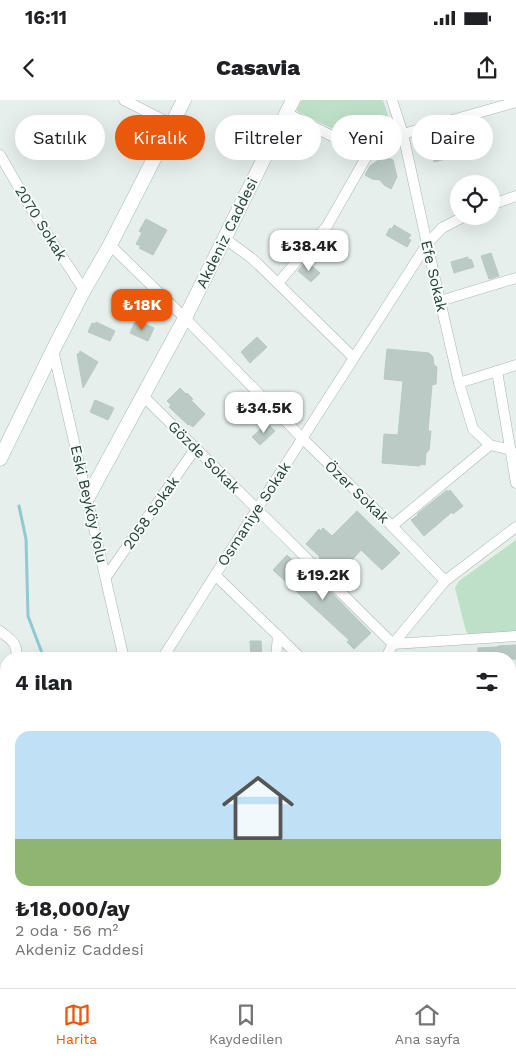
<!DOCTYPE html>
<html lang="tr">
<meta charset="utf-8">
<style>
:root{--surface:#fff;--page:#f6f6f6;--text:#202124;--muted:#757577;--line:#e0e0e0;--accent:#ea580c}
body{margin:0;font-family:"Work Sans",sans-serif;background:var(--page);color:var(--text);height:100vh;display:flex;flex-direction:column;font-size:19px;white-space:nowrap}
*{box-sizing:border-box;margin:0}
p{font-size:16px;color:var(--muted)}
.icon{flex:none;width:28px;height:28px;fill:none;stroke:currentColor;stroke-width:2;stroke-linecap:round;stroke-linejoin:round}
.map{position:relative;flex:1;overflow:hidden}
.side{position:absolute;left:0px;top:552px;width:516px;height:336px;display:flex;flex-direction:column;background:var(--surface);border-radius:20px 20px 0 0;box-shadow:0 5px 20px #0002}
.side>*{flex:none}
.banner{position:absolute;left:15px;top:15px;width:486px;height:45px;display:flex;gap:10px}
.controls{position:absolute;left:450px;top:75px;display:grid;gap:10px}
.controls a{display:grid;place-items:center;width:50px;height:50px;border-radius:50%;background:var(--surface);box-shadow:0 5px 20px #0002;font-size:25px}
.price{position:absolute;translate:-50% -42px;padding:0 11px;border-radius:10px;background:#fff;color:#222;font-size:16px;line-height:32px;filter:drop-shadow(0 1px 2px #0008)}
.price::after{content:'';position:absolute;left:50%;top:30px;width:15px;height:11px;margin-left:-8px;background:inherit;clip-path:polygon(0 0,100% 0,50% 100%)}
.price.selected{background:var(--accent);color:#fff}
ul{padding:0;list-style:none}
li{display:grid;align-content:center;gap:10px;height:265px;padding:0 15px}
li span{display:grid;place-items:center;height:155px;border-radius:15px;color:#555}
li>.icon{margin-inline-start:auto}
span .icon{width:90px;height:90px;fill:#fffc;stroke-width:1}
li b{font-size:21px}
h2{display:flex;justify-content:space-between;align-items:center;height:60px;padding:0 15px;font-size:21px}
.tag{padding:0 18px;border-radius:22px;background:var(--surface);box-shadow:0 5px 20px #0002;font-size:18px;line-height:45px}
.tag.selected{background:var(--accent);color:#fff}
.status{display:flex;justify-content:space-between;align-items:center;height:35px;padding:0 25px;background:var(--surface);direction:ltr}
.status svg{height:14px;fill:currentColor}
header{display:flex;justify-content:space-between;align-items:center;height:65px;padding:0 15px;background:var(--surface);font-size:22px;font-weight:800}
.tab-bar{display:flex;justify-content:space-around;align-items:center;height:70px;border-top:1px solid var(--line);background:var(--surface);font-size:14px;color:var(--muted)}
.tab-bar a{display:grid;justify-items:center;gap:2px}
.tab-bar .selected{color:var(--accent)}
.map>svg:first-child{display:block}
.green{fill:#bfe0c8}
.lines{fill:none;stroke-linecap:round;stroke-linejoin:round}
.stream{stroke:#8ec9d4;stroke-width:3}
.building{fill:#bbcac4;stroke:#b8c9c2}
.minor-casing{stroke:#a8b8b2;stroke-width:11}
.secondary-casing{stroke:#a4bbb3;stroke-width:15}
.minor{stroke:#fff;stroke-width:10}
.secondary{stroke:#fff;stroke-width:14}
.labels{text-anchor:middle;stroke-width:4;stroke-linejoin:round;paint-order:stroke}
.street-label{font-size:15px;fill:#24423a;stroke:#f7fbf9}
</style>
<div class="status"><b>16:11</b><svg viewBox="0 0 49 12"><path d="M0 12V9h3v3zM5 12V6h3v6zM10 12V3h3v9zM15 12V0h3v12zM26 1h20v11H26zM47 4h2v5h-2z"/></svg></div>
<header><svg class="icon" aria-label="back" viewBox="0 0 24 24"><path d="M15 5l-7 7 7 7"/></svg>Casavia<svg class="icon" aria-label="share" viewBox="0 0 24 24"><path d="M12 15V3M7 8l5-5 5 5M5 13v7h14v-7"/></svg></header>
<div class="map">
<svg width="516" height="888" viewBox="0 0 516 888">
<rect width="100%" height="100%" fill="#e6efeb"/>
<g class="green">
<polygon points="302,0 383,0 393,31 392,33 368,46 298,12 297,9"/>
<polygon points="516,440 516,532 469,535 466,531 455,488 459,481"/>
</g>
<g class="lines">
<polyline class="stream" points="19,406 26,439 28,516 42,553 46,559"/>
</g>
<g class="building">
<polygon points="452,35 457,56 434,62 428,41"/>
<polygon points="384,56 393,60 397,77 391,89 384,85 380,80 372,79 365,75 370,66"/>
<polygon points="146,119 167,130 153,155 139,148 141,146 136,144 142,133 139,131"/>
<polygon points="394,125 411,135 408,139 411,140 407,147 386,135 390,128 392,129"/>
<polygon points="491,153 499,176 489,179 481,156"/>
<polygon points="468,157 468,160 471,159 474,167 454,173 451,162"/>
<polygon points="306,161 320,173 311,182 298,171"/>
<polygon points="139,221 154,228 148,241 130,233 135,222 138,223"/>
<polygon points="96,222 115,231 110,241 88,232 92,223 95,224"/>
<polygon points="257,237 267,247 250,263 241,252"/>
<polygon points="387,249 429,253 433,257 434,265 437,267 436,284 432,285 428,331 431,331 429,350 426,353 425,365 420,364 420,366 382,363 384,334 398,335 403,281 384,279"/>
<polygon points="80,251 98,262 83,288 77,254 79,254"/>
<polygon points="180,288 186,294 187,293 193,299 191,300 205,314 193,327 189,324 188,325 169,307 171,305 167,301"/>
<polygon points="242,297 251,305 236,320 228,312"/>
<polygon points="95,300 114,308 108,320 90,312"/>
<polygon points="267,323 275,331 260,345 252,337"/>
<polygon points="447,390 448,392 450,390 463,406 453,414 452,412 424,436 411,420 418,415 417,414"/>
<polygon points="357,411 400,453 382,470 361,450 339,475 319,458 320,457 306,444 319,429 321,431 323,428 332,436"/>
<polygon points="287,455 313,479 315,476 371,533 354,549 347,542 349,540 273,470"/>
<polygon points="250,541 261,541 262,557 251,558"/>
<polygon points="516,545 516,559 478,559 478,548 498,547 498,546"/>
</g>
<g class="lines">
<defs>
<g id="minor">
<polyline points="124,0 171,24"/>
<polyline points="392,0 403,34 427,144 459,283 473,329 490,345"/>
<polyline points="286,13 368,54 403,34 516,2"/>
<polyline points="0,55 36,117 84,190"/>
<polyline points="491,105 516,96"/>
<polyline points="224,138 250,157 259,165 354,258"/>
<polyline points="110,145 185,218 302,338 392,426 445,481"/>
<polyline points="278,183 327,126 368,54"/>
<polyline points="440,201 516,178"/>
<polyline points="53,250 124,559"/>
<polyline points="497,271 516,383"/>
<polyline points="459,283 516,265"/>
<polyline points="143,296 393,544 516,536"/>
<polyline points="392,426 490,345 511,350"/>
<polyline points="215,475 302,559"/>
<polyline points="106,477 195,349"/>
<path d="M0,531c12,10 18,11 16,28"/>
<polyline points="162,559 257,409 427,144 442,128 465,116"/>
<polyline points="276,559 278,535"/>
<polyline points="385,559 393,544 445,481 516,427"/>
<polyline points="510,618 516,618"/>
<polyline points="0,649 6,613"/>
<polyline points="0,703 6,705"/>
<polyline points="510,821 516,820"/>
<polyline points="0,849 6,835"/>
<polyline points="0,868 6,869"/>
<polyline points="48,882 50,888"/>
<polyline points="96,882 134,888"/>
<polyline points="212,882 212,888"/>
<polyline points="466,882 467,888"/>
<polyline points="10,888 10,882"/>
<polyline points="339,888 339,882"/>
</g>
<g id="secondary">
<polyline points="0,359 53,250 84,190 110,145 184,0"/>
<polyline points="88,397 185,218 293,0"/>
</g>
</defs>
<use href="#minor" class="minor-casing"/>
<use href="#secondary" class="secondary-casing"/>
<use href="#minor" class="minor"/>
<use href="#secondary" class="secondary"/>
</g>
<g class="labels">
<g class="street-label">
<text transform="translate(41 123) rotate(58)" y="5">2070 Sokak</text>
<text transform="translate(227 133) rotate(-64)" y="5">Akdeniz Caddesi</text>
<text transform="translate(434 176) rotate(77)" y="5">Efe Sokak</text>
<text transform="translate(204 357) rotate(45)" y="5">Gözde Sokak</text>
<text transform="translate(357 392) rotate(44)" y="5">Özer Sokak</text>
<text transform="translate(89 404) rotate(77)" y="5">Eski Beyköy Yolu</text>
<text transform="translate(151 413) rotate(-55)" y="5">2058 Sokak</text>
<text transform="translate(254 414) rotate(-57)" y="5">Osmaniye Sokak</text>
</g>
</g>
</svg>
<div class="controls">
<a><svg class="icon" aria-label="locate" viewBox="0 0 24 24"><circle cx="12" cy="12" r="6"/><path d="M12 2v4M12 18v4M2 12h4M18 12h4"/></svg></a>
</div>
<b class="price" style="left:309px;top:172px">₺38.4K</b>
<b class="price selected" style="left:142px;top:231px">₺18K</b>
<b class="price" style="left:264px;top:334px">₺34.5K</b>
<b class="price" style="left:323px;top:501px">₺19.2K</b>
<div class="banner">
<a class="tag">Satılık</a>
<a class="tag selected">Kiralık</a>
<a class="tag">Filtreler</a>
<a class="tag">Yeni</a>
<a class="tag">Daire</a>
</div>
<section class="side">
<h2>4 ilan<svg class="icon" aria-label="filters" viewBox="0 0 24 24"><path d="M4 7h16M4 17h16"/><circle cx="9" cy="7" r="2"/><circle cx="15" cy="17" r="2"/></svg></h2>
<ul>
<li><span style="background:linear-gradient(#bfe0f5 70%,#8fb573 0)"><svg class="icon" aria-label="home" viewBox="0 0 24 24"><path d="M3 11l9-7 9 7M6 9v11h12V9"/></svg></span><div><b>₺18,000/ay</b><p>2 oda · 56 m²</p><p>Akdeniz Caddesi</p></div></li>
</ul>
</section>
</div>
<nav class="tab-bar">
<a class="selected"><svg class="icon" aria-label="map" viewBox="0 0 24 24"><path d="M3 6l6-2 6 2 6-2v14l-6 2-6-2-6 2zM9 4v14M15 6v14"/></svg>Harita</a>
<a><svg class="icon" aria-label="saved" viewBox="0 0 24 24"><path d="M7 4h10v16l-5-4-5 4z"/></svg>Kaydedilen</a>
<a><svg class="icon" aria-label="home" viewBox="0 0 24 24"><path d="M3 11l9-7 9 7M6 9v11h12V9"/></svg>Ana sayfa</a>
</nav>
